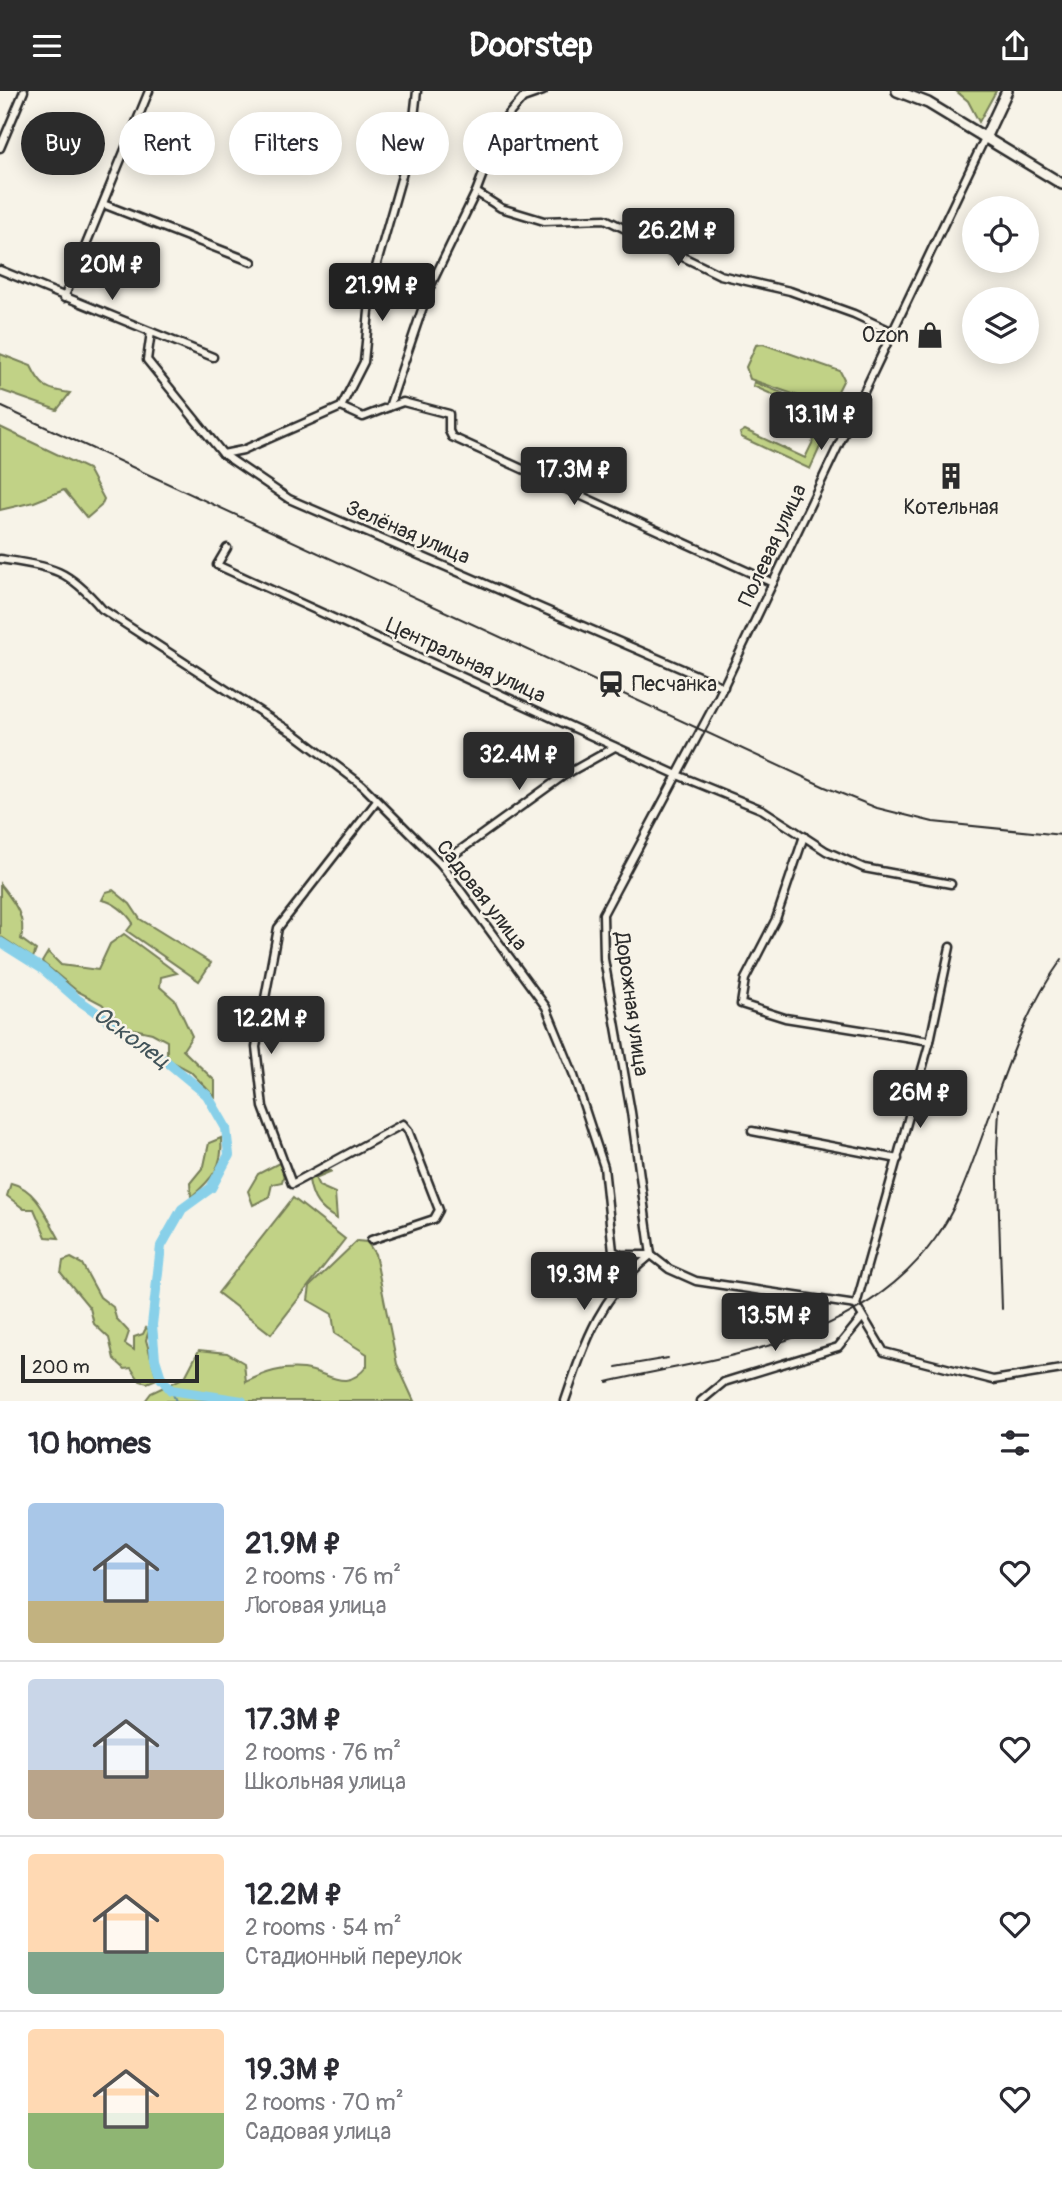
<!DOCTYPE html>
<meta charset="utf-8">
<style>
:root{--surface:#fff;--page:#f7f7f7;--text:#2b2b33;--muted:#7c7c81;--line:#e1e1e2;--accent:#2b2b2b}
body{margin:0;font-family:Pangolin,sans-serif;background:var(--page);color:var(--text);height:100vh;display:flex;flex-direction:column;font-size:26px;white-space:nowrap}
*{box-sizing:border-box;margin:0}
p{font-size:23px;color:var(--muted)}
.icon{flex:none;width:38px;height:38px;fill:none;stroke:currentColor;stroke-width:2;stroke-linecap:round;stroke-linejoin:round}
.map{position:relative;height:1310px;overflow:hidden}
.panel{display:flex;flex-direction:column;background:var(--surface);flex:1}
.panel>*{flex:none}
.banner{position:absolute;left:21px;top:21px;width:700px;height:63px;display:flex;gap:14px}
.buttons{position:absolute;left:962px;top:105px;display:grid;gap:14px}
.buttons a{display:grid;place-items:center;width:77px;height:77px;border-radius:50%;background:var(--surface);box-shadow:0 4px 18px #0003;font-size:35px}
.scale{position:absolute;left:21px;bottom:18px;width:178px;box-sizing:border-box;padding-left:7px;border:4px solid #2b2b2b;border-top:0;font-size:19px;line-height:24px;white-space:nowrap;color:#2b2b2b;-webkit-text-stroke:5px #f7f3e8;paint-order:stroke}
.price{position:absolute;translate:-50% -60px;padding:0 16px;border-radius:7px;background:var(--accent);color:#fff;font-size:23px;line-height:46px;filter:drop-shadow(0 2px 4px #0008)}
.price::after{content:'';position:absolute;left:50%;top:42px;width:21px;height:16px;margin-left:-10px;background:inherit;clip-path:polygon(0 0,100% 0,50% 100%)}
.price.current{background:#222;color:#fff}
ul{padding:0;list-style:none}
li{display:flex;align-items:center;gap:21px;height:175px;padding:0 28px}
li+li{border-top:2px solid var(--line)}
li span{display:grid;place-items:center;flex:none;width:196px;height:140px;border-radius:7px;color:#555}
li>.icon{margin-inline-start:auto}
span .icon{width:84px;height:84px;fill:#fffc;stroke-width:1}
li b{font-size:30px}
h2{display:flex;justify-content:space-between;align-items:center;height:84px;padding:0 28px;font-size:30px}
.tag{padding:0 24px;border-radius:32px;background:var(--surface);box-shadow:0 4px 18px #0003;font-size:24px;line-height:63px}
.tag.current{background:var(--accent);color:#fff}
header{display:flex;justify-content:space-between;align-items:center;height:91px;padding:0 28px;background:var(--accent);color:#fff;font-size:32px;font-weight:700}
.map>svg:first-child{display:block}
.green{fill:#c1d286;stroke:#767e58;stroke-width:2}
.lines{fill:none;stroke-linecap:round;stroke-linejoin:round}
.stream{stroke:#638e9d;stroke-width:2}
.river{stroke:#88d0e9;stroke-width:10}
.street-casing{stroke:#2b2b2b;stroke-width:11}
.secondary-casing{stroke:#2b2b2b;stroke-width:14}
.street{stroke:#f7f3e8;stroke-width:6}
.secondary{stroke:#f7f3e8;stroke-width:9}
.rail{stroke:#2b2b2b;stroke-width:2}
.labels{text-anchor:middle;stroke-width:5;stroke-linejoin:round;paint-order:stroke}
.poi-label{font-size:21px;fill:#2b2b2b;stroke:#f7f3e8;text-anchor:end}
.street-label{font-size:21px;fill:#2b2b2b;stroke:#f7f3e8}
.water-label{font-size:23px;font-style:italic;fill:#42545a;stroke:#f7f3e8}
</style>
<header><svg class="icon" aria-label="menu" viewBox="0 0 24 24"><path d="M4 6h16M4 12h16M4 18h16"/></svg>Doorstep<svg class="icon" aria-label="share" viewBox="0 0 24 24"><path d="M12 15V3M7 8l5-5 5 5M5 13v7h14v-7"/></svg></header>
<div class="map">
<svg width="1062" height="1310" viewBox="0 0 1062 1310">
<rect width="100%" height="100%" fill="#f7f3e8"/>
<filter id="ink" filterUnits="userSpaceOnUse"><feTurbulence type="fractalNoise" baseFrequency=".0143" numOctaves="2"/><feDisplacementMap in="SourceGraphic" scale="14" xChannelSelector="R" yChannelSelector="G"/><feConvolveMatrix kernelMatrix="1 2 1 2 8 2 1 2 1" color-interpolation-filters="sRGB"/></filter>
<g filter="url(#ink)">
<g class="green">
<polygon points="956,0 996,0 979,31 968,10"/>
<polygon points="763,253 840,280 844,288 830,316 750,288 746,276 756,254"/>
<path d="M0,263l31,12c10,21 16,24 39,27l-13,17 -57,-20z"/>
<polygon points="754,291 835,323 810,378 741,346 740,342 745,339 805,367 823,330 821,325 753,295"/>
<polygon points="0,336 88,378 104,408 101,415 87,427 64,399 34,411 0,419"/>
<path d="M0,793c13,17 27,33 21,55l15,11 -3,8 -33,-22z"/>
<path d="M113,799l17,14 10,15 71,44 -12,18 -72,-50 6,-8c-7,-11 -19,-21 -31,-23l4,-8z"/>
<polygon points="124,843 177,882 161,886 160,896 175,909 192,945 183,959 215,990 215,1006 190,980 167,968 167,950 152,942 125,936 102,913 77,900 42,871 48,861 61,874 98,879 110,853"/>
<path d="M221,1047c3,28 -9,41 -30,59l-1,-14 14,-17 5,-23z"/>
<polygon points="279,1072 285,1079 282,1091 272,1093 269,1106 253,1114 248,1100 258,1083"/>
<path d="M332,1080l-17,7 4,8 16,7 2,26c-18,-10 -25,-20 -28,-39l7,-8z"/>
<path d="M11,1092c26,6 36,35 48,55l-13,-1 -12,-28h-10l-17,-13z"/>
<polygon points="293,1107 345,1148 271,1243 218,1202"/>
<path d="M357,1150l10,1 8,12 22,110 17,37h-269l6,-8 34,-16 14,-27 28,3 17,10 2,19c20,-10 35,-15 58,-13 25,3 41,25 63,-3v-12l-32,-20 -3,-20 -24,-14 2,-14z"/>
<polygon points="71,1167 82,1173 100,1206 113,1216 116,1227 129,1241 125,1253 134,1259 134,1246 143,1243 146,1237 149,1239 146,1249 157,1288 147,1292 140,1290 131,1277 125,1278 114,1268 109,1247 94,1233 90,1217 61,1182 63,1170"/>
</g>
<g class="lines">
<polyline class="stream" points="171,1299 176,1310"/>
<polyline class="river" points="0,851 43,878 77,908 160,965 207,1004 226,1037 229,1064 211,1097 182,1118 161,1155 152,1234 155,1268 161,1287 171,1299 242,1310"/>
<defs>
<g id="street">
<polyline points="0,57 24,0"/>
<polyline points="476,101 501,117 544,130 605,128 720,184 790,200 854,223 893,241"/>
<polyline points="103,113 252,171"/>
<polyline points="0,179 213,266"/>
<polyline points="64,207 149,0"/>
<polyline points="151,241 147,269 223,363 289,408 724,596"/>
<polyline points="341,316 363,326 389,316 429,198 476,101 503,30 523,7 543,0"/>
<polyline points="389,316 403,311 449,323 449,340 452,346 773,492"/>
<polyline points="223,363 243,359 341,316 364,271 372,190 411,53 417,0"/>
<polyline points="227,457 217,474 675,683 763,719 826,760 864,777 951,793"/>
<path d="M0,468c52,8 67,9 102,50l194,126 66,50 79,79 105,143 27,66 31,94 9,84 8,4h30"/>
<polyline points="804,745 776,828 745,888 741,913 785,927 930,950"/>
<polyline points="441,773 563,685 615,656"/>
<polyline points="950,856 930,950 856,1214 884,1261 993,1289 1062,1278"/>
<polyline points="752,1040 898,1068"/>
<polyline points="371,1149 434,1128 439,1119 408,1039 403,1033 292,1093 263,1016 256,956 278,837 377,710"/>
<polyline points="651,1164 631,1021 604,868 603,823 718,607 985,47"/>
<polyline points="651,1164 669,1178 696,1190 856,1214"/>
<path d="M565,1310c20,-59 35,-106 86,-146"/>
<polyline points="701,1310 724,1291 838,1256 861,1228"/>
</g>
<g id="secondary">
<polyline points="897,0 928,12 1062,93"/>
<polyline points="985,47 1007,0"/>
</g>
</defs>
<use href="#street" class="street-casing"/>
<use href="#secondary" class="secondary-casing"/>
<use href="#street" class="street"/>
<use href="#secondary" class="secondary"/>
<g class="rail">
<polyline points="0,315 825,696 877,717 933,731 1062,744"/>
<polyline points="999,1018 997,1060 1002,1218"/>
<polyline points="616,1276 668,1267"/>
<path d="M607,1291c117,-27 252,-37 328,-143 19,-26 30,-56 41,-86 25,-66 44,-136 86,-194"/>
</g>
</g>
</g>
<defs>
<symbol id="shop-bare" viewBox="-9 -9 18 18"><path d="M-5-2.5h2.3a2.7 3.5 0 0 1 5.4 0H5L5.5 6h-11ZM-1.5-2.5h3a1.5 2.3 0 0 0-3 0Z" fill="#2b2b2b" stroke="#f7f3e8" stroke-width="2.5" paint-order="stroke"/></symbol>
<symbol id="building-bare" viewBox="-9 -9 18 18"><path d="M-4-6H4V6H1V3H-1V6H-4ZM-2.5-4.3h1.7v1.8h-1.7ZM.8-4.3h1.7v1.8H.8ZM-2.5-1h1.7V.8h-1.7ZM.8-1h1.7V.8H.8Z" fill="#2b2b2b" stroke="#f7f3e8" stroke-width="2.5" paint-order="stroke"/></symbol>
<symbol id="station-bare" viewBox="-9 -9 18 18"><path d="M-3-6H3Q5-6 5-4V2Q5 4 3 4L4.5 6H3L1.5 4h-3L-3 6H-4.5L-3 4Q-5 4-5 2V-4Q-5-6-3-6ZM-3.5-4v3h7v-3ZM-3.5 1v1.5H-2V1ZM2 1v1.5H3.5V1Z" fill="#2b2b2b" stroke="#f7f3e8" stroke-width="2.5" paint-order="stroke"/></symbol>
</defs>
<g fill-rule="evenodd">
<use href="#shop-bare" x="911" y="225" width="38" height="38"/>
<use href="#building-bare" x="932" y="366" width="38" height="38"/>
<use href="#station-bare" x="592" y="574" width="38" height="38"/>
</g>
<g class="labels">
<g class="poi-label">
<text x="909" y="251">Ozon</text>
<text x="951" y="423" text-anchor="middle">Котельная</text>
<text x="632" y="600" text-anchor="start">Песчанка</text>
</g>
<g class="street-label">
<text transform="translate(408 441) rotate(23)" y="7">Зелёная улица</text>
<text transform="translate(772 454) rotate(-65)" y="7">Полевая улица</text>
<text transform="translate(466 569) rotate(25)" y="7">Центральная улица</text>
<text transform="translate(482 804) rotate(52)" y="7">Садовая улица</text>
<text transform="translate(632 913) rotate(82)" y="7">Дорожная улица</text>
</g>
<g class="water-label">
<text transform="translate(132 946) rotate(36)" y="8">Осколец</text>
</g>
</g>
</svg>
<div class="buttons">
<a><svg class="icon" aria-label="locate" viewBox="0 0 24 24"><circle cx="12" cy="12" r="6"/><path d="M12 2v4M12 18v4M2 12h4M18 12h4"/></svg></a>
<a><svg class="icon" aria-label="layers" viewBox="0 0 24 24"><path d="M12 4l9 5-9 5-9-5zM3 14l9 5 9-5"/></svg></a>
</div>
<div class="scale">200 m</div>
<b class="price" style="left:678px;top:177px">26.2M ₽</b>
<b class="price" style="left:112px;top:211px">20M ₽</b>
<b class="price current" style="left:382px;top:232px">21.9M ₽</b>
<b class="price" style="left:821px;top:361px">13.1M ₽</b>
<b class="price" style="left:574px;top:416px">17.3M ₽</b>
<b class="price" style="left:519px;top:701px">32.4M ₽</b>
<b class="price" style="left:271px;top:965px">12.2M ₽</b>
<b class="price" style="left:920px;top:1039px">26M ₽</b>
<b class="price" style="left:584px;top:1221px">19.3M ₽</b>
<b class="price" style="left:775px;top:1262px">13.5M ₽</b>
<div class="banner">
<a class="tag current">Buy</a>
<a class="tag">Rent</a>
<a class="tag">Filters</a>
<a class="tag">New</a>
<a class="tag">Apartment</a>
</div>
</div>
<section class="panel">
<h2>10 homes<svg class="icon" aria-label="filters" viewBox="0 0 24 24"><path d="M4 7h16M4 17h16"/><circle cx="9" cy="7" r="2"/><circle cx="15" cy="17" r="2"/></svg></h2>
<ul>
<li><span style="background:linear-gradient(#a9c7e8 70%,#c2b280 0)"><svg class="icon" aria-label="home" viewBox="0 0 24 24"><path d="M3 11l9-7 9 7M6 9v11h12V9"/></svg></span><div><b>21.9M ₽</b><p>2 rooms · 76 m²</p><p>Логовая улица</p></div><svg class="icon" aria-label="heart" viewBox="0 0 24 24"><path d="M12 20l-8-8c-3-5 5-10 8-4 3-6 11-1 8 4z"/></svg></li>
<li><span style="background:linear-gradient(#c9d6e8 65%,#b9a48a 0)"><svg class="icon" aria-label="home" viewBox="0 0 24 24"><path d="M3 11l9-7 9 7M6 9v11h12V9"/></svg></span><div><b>17.3M ₽</b><p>2 rooms · 76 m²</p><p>Школьная улица</p></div><svg class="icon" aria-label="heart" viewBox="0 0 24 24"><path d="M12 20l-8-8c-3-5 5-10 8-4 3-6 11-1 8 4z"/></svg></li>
<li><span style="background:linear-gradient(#ffd9b3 70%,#7fa58c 0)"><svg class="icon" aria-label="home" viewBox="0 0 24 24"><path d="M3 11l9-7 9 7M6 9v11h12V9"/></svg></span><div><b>12.2M ₽</b><p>2 rooms · 54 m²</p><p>Стадионный переулок</p></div><svg class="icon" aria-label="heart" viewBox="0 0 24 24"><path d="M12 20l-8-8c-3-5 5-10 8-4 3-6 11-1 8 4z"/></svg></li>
<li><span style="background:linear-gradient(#ffd9b3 60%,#8fb573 0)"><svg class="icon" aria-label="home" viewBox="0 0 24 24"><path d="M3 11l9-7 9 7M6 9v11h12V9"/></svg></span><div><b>19.3M ₽</b><p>2 rooms · 70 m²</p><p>Садовая улица</p></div><svg class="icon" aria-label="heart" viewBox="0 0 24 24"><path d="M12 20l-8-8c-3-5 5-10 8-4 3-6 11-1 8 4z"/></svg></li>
</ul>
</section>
